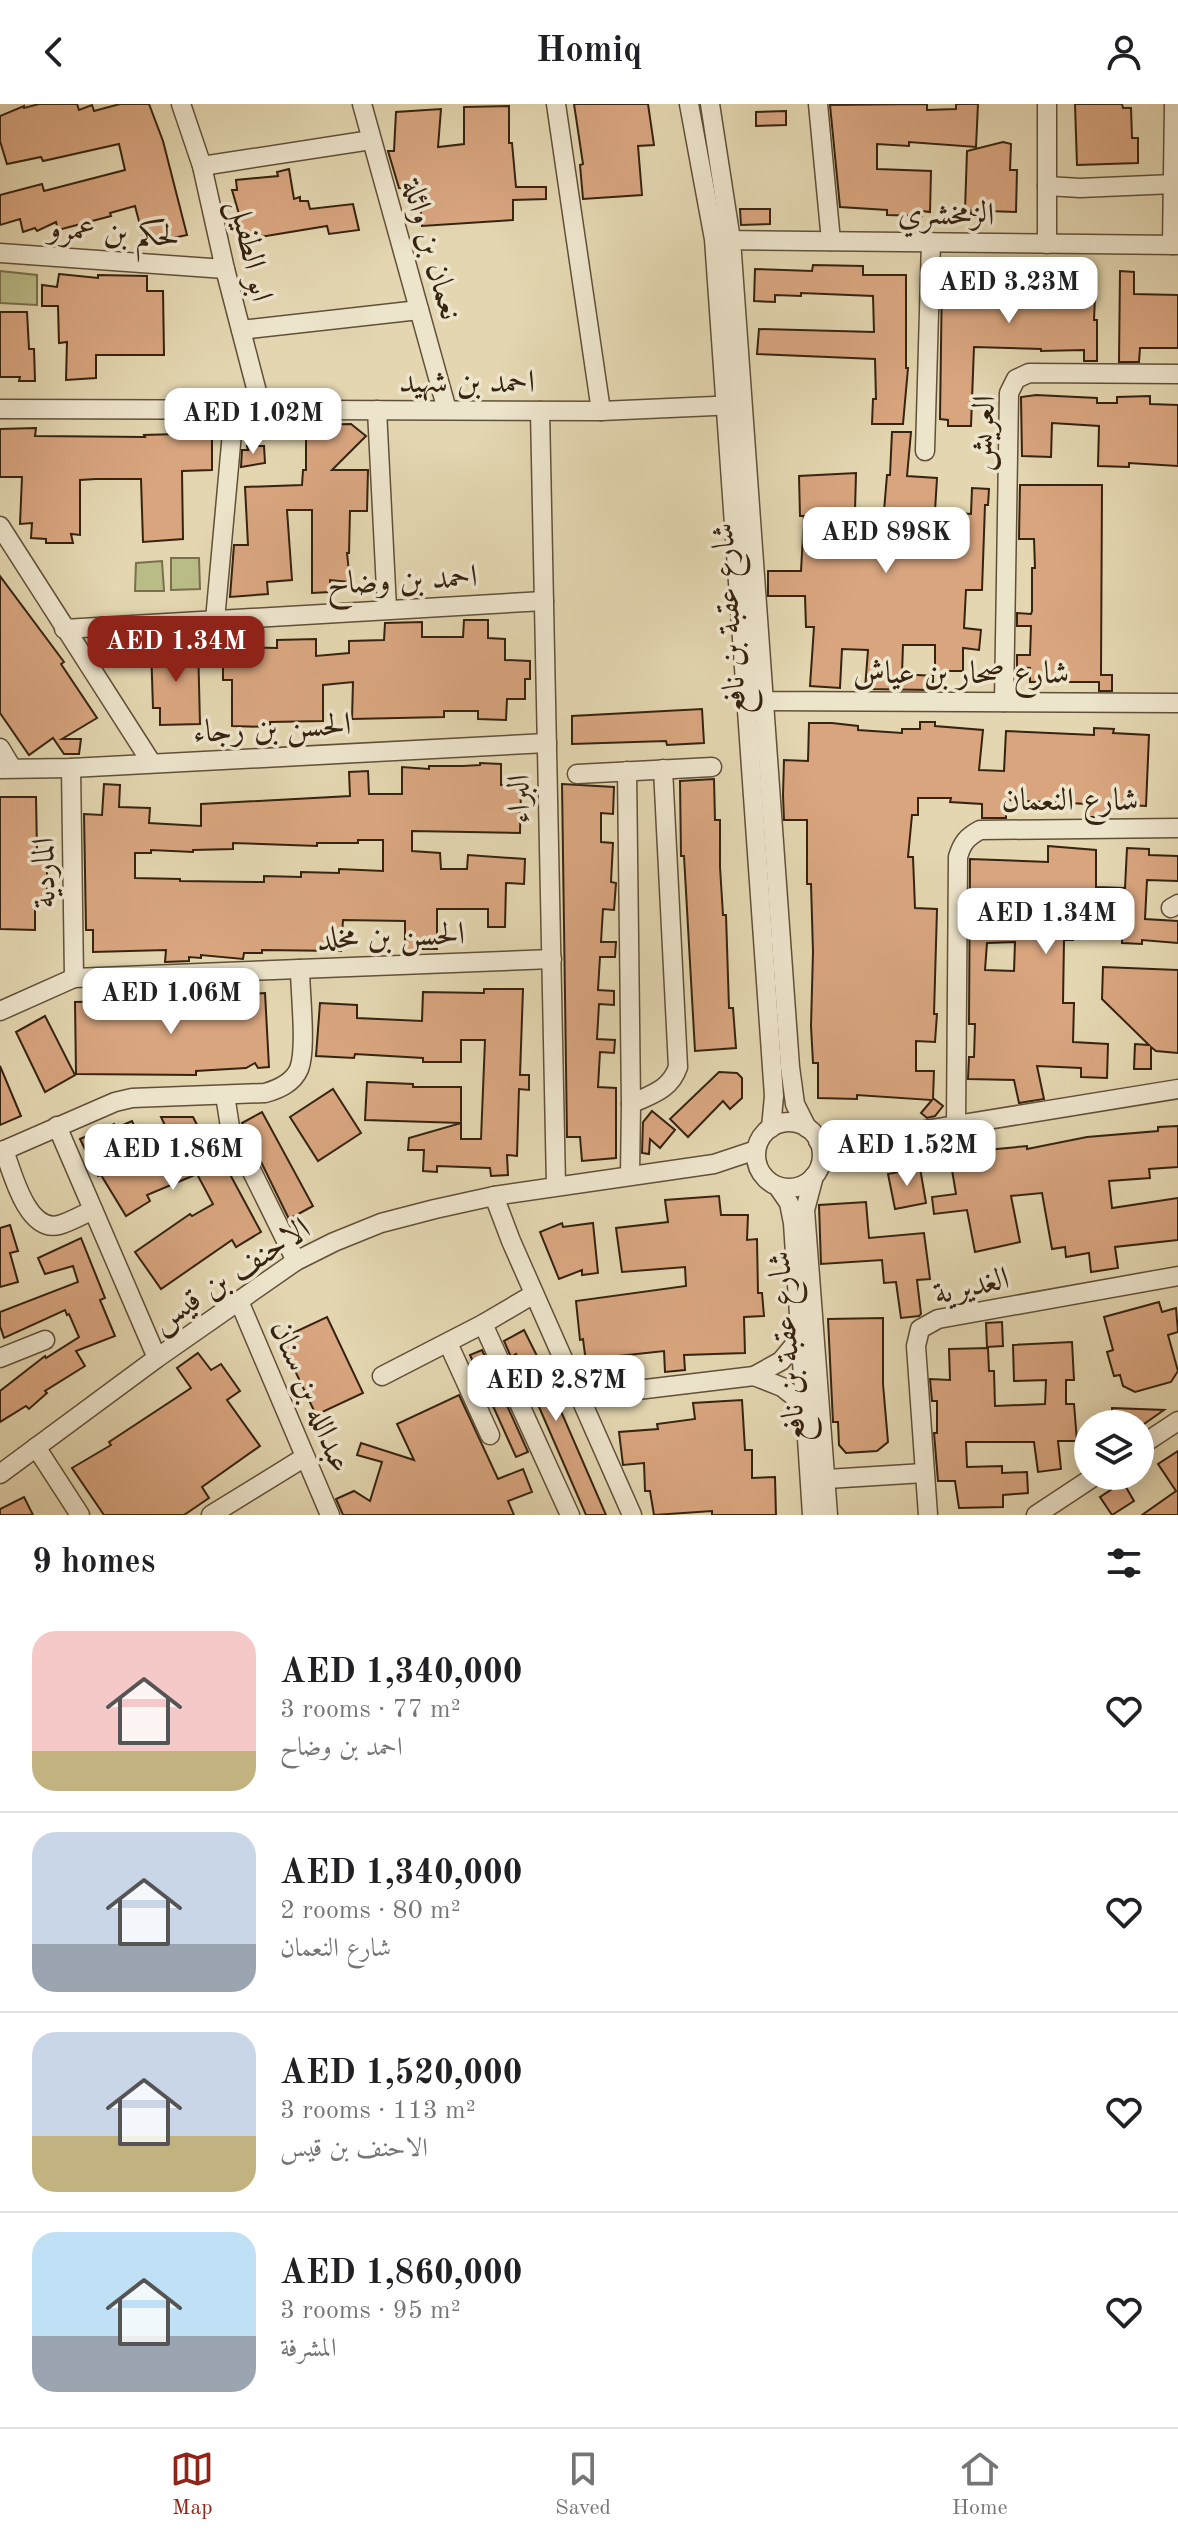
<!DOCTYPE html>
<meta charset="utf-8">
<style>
:root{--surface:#fff;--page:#f2f2f2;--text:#202124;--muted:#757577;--line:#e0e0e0;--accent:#8f2418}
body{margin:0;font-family:"Old Standard TT",Amiri,serif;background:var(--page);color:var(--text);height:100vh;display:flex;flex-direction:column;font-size:30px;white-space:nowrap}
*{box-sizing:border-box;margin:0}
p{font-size:26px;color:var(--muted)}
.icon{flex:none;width:44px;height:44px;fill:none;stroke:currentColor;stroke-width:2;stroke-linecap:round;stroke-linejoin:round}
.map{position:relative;height:1411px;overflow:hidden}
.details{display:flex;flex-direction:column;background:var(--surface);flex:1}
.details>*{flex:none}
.fabs{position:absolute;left:1074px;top:1306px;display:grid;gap:16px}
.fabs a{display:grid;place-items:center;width:80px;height:80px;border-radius:50%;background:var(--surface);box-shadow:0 4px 20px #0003;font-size:40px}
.price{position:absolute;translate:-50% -68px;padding:0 18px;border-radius:16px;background:#fff;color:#222;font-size:26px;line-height:52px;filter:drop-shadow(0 2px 4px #0008)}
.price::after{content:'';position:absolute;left:50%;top:48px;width:24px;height:18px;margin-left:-12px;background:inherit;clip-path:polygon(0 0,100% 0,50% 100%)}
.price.current{background:var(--accent);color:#fff}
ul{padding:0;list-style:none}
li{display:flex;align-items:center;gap:24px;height:200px;padding:0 32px}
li+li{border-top:2px solid var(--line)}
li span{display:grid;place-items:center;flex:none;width:224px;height:160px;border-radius:24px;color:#555}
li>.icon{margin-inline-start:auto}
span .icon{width:96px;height:96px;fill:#fffc;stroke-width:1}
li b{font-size:34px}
h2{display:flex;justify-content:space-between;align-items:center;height:96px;padding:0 32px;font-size:34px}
header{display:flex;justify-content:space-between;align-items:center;height:104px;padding:0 32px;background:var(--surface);font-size:36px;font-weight:600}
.tabs{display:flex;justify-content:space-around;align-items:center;height:112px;border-top:2px solid var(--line);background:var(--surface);font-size:22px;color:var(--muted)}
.tabs a{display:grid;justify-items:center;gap:4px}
.tabs .current{color:var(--accent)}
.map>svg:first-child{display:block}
.green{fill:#b9bc87;stroke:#78704c;stroke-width:2}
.building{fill:#d8a57f;stroke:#362310;stroke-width:2;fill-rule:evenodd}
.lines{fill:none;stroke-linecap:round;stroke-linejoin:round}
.minor-casing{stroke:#615038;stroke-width:21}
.minor{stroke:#ede4cc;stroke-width:18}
.labels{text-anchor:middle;stroke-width:7;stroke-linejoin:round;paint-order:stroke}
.street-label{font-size:32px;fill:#362310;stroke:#ede4cc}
</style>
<header><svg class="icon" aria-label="back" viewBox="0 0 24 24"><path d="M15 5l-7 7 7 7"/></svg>Homiq<svg class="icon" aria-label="person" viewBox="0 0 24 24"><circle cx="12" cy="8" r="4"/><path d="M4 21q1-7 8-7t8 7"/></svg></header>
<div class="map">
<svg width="1178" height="1411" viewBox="0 0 1178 1411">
<rect width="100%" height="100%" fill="#e3d6b0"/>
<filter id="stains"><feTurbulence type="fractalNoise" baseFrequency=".0025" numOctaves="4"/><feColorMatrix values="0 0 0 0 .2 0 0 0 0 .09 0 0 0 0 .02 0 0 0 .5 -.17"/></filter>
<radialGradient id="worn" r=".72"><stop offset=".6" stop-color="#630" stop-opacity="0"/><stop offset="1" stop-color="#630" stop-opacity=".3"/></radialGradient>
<g class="green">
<polygon points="0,167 37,171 37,201 0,199"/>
<polygon points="171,454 199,454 200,485 171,486"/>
<polygon points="162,457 164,487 135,487 136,459"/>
</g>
<g class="building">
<polygon points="39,0 77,0 79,6 92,1 94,7 120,0 149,0 163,37 187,131 145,140 135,102 110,109 111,112 58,126 56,118 37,127 35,124 23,128 20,115 0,121 0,91 42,80 44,87 125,66 119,40 43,57 41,53 7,60 0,37 0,12 24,2 24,4"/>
<polygon points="574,0 648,0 654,41 638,42 642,91 583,95 580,61 583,60"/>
<polygon points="927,0 927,6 956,5 956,0 978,0 976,43 909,38 909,42 877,40 877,65 931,67 930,108 922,107 922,112 887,111 887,106 840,103 830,1"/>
<polygon points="1075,0 1122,0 1123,4 1131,4 1132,34 1138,34 1138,59 1077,61"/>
<polygon points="509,2 509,39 512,39 516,83 546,83 546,95 513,96 513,116 422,122 419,85 399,84 388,47 394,47 396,8 441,5 438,43 464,40 464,3"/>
<polygon points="786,7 786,21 756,22 756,8"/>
<polygon points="1003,38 1011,40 1010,66 1017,66 1016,108 987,107 986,111 971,111 971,106 965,106 967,47"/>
<polygon points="289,65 294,95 300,93 300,97 308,97 310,105 353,100 359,126 329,130 327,122 242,136 239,110 232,86 237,86 236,76 278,72 277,68"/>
<polygon points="740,105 770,105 770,120 741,121"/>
<polygon points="813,161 863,162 863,171 906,171 906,264 908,264 903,320 872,320 873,295 876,295 875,255 757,250 759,225 874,228 873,192 801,189 801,192 775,191 775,198 754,197 755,165 812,167"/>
<polygon points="986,166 1020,166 1020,172 1096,170 1094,216 1097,216 1097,257 1084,257 1084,246 1041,247 1041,245 974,243 971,322 948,322 948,316 940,315 942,172 986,171"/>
<polygon points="1120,167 1134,168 1134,190 1178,191 1178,244 1140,244 1139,258 1119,258"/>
<polygon points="59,170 98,174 98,171 147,172 147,187 163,187 164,251 96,251 96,274 66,276 67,238 59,239 58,202 42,202 42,181 57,183"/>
<polygon points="0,208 27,208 29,245 34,245 35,277 19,277 20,273 0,273"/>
<polygon points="1036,291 1097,294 1097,299 1117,299 1117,293 1150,292 1150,300 1178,301 1178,362 1129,359 1129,363 1098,362 1099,322 1052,319 1051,353 1022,352 1021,293"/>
<polygon points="351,320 366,332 332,366 368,366 367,407 350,407 349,449 347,449 350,478 330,476 330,488 312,489 312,406 287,406 292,476 267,478 268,490 230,493 234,441 248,441 245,383 302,381 303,366 306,366 306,321"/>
<polygon points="36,324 35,332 145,333 144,331 212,329 212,366 182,367 183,435 143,438 141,375 96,375 80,376 80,431 71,430 73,439 46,439 46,435 31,434 32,419 20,420 22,373 0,373 0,325"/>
<polygon points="892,328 911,328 907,372 937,374 935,407 971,410 972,384 989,385 988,401 985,401 982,486 966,486 964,524 981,526 979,546 963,544 963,567 935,567 935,541 903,541 902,570 933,572 933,586 865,585 868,546 842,545 840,584 810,582 814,523 806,523 805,492 768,492 768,467 801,467 804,412 800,412 799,372 856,369 855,407 884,407 887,371 890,371"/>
<polygon points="247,342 264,342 265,359 241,363 242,346 248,346"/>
<polygon points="1020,381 1102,381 1101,571 1112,571 1112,587 1099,587 1099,578 1030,578 1030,564 1017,563 1017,551 1030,551 1031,522 1017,522 1017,509 1031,510 1032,507 1032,464 1035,464 1034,435 1019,435"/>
<polygon points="0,472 64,558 61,560 97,614 62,635 81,635 79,650 64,650 53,634 29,651 0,609"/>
<polygon points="464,516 488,516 488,534 505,535 505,556 530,557 530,575 525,575 525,595 507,595 506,616 478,615 478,607 444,607 444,613 352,615 353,578 323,581 323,617 270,618 270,623 232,622 232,576 223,576 223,543 277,544 277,536 316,535 316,552 349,549 349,537 384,536 385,519 422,518 422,533 463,533"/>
<polygon points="198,540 200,620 160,621 160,604 153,604 151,542"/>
<polygon points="702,605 704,639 667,641 666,637 572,640 572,612"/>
<polygon points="920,618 935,618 935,622 983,626 979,666 1004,667 1006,627 1094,631 1094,624 1114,625 1113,629 1149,631 1146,702 1109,700 1109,713 1088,713 1088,700 1006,696 1006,714 982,714 982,700 950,698 951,694 918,694 918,711 912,711 908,753 913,753 915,804 937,805 934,910 937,910 935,938 916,937 916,967 934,967 933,994 943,1002 935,1012 927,1014 921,1009 932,996 857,991 857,995 818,994 818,959 813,959 811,922 813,848 811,780 807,780 807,716 784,716 783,691 784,656 808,657 809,619 832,619 858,622 858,626 902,629 902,625 920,625"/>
<path d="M480,659l21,1v21h20l-1,48 -108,-2v20l28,2 1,16h26l1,-14 57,4 -1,25 -18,-1 -1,44h-17v-18h-51v40h-19v2h-13v-30l-62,-1 -2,31 -79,-1v3h-18l-1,6 -42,-4v3l-12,-1v4l-24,1 1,-12 -73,2v-22h-7l-2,-116 18,1 2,-31 16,1 -1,22 31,1 -1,15 52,3v-22l149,-8 -1,-24 19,-1 1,23h33v-27l27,2v-3h34l17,-1zM358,736h25v31l-44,-2v4l-38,-1v5l-37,-1v6l-84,-1v-2l-45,-1v-25h16v-3l42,2v-2l40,-1v-6l84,3v-3h41z"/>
<polygon points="714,675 715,716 720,716 720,763 723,811 726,811 729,904 733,904 736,944 695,947 684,752 681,752 680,677"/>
<polygon points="562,680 614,683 613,710 601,709 601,738 613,739 611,778 616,779 614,806 603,805 601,838 616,838 615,853 600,853 598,886 614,887 614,901 599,900 597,935 615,936 614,949 600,948 598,983 616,984 616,1054 582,1057 580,1033 567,1033"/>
<polygon points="0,693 36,693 37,746 47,746 47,801 35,801 35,826 0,825"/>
<path d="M1048,742l48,4v37l29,1 2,-40 22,1v6l29,1v25l-31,-1 -2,39 33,2v22l-36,-3v4l-20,-1v-7l-49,-2v6h-9l-1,63h11l-1,39 35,2 -1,34 -26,-1v-9l-44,-2 7,33 -25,4 -5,-23 -46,-1 1,-22h5l1,-33h-6l1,-165 78,3zM1015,838l-1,29 -29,-1 2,-27z"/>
<polygon points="1103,863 1178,866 1178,949 1156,947 1151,943 1151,965 1134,965 1135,940 1149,941 1102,895"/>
<polygon points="484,885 523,885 520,971 529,971 529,986 519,985 517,1052 507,1051 508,1071 491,1072 490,1064 437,1062 437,1068 423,1067 424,1046 408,1046 409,1034 461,1019 461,1035 481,1035 485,936 461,936 461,958 423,958 423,954 355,950 354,954 316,952 320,899 357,901 357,914 422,917 423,888 484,889"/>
<polygon points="265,889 269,963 258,964 255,959 246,964 196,967 196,971 76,970 75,898 215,895 215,892"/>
<polygon points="45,912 75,971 45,988 16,928"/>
<polygon points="0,962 21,1012 0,1021"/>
<polygon points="719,968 737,969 742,974 742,994 730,1005 723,997 688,1033 670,1015"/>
<polygon points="367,978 413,980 413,983 461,983 461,1019 365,1016"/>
<polygon points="333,985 361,1029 318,1057 290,1013"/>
<polygon points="652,1007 675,1026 660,1044 650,1035 649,1050 642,1049 643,1018"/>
<polygon points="262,1008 313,1102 289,1115 242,1019"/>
<polygon points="161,1013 193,1013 207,1040 212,1037 261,1128 236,1143 232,1136 161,1185 135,1148 190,1110 192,1112 213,1100 197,1070 147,1091 150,1097 126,1112 101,1071 98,1072 80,1035 114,1020 116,1024 132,1017 145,1045 171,1034"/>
<polygon points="1178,1022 1178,1063 1149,1065 1150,1074 1109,1077 1112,1104 1178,1094 1178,1136 1115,1143 1118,1164 1091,1168 1089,1149 1066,1153 1065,1143 1052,1145 1042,1089 1011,1092 1020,1138 975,1148 967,1106 934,1110 932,1093 956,1090 950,1054 987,1048 987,1046 1027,1042 1027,1045 1087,1033 1158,1027 1158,1023"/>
<polygon points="920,1064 926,1099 895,1105 888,1070"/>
<polygon points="719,1092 721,1111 748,1111 747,1136 757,1135 758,1189 762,1189 764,1212 744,1213 745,1249 684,1251 685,1266 665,1268 664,1247 619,1252 620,1276 587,1279 584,1273 587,1266 583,1235 580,1236 576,1197 686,1182 685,1163 622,1168 616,1124 668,1118 665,1096"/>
<polygon points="866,1098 869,1134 924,1129 930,1175 917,1176 921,1210 919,1212 901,1214 896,1178 884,1179 882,1156 821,1160 819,1101"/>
<polygon points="562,1119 563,1123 593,1119 598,1169 582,1171 582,1166 559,1175 540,1128"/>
<polygon points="10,1121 18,1147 10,1149 18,1178 0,1183 0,1124"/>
<polygon points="81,1134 105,1194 100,1196 115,1232 76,1247 85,1262 45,1287 47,1289 29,1305 26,1302 0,1318 0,1287 45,1252 46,1254 79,1233 69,1210 67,1211 65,1206 4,1234 0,1222 0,1208 78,1178 73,1162 45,1170 38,1154"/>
<polygon points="1159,1198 1162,1208 1176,1204 1178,1228 1168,1231 1178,1267 1171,1278 1135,1288 1123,1282 1120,1271 1114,1272 1107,1248 1113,1246 1104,1213"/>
<polygon points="327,1213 363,1289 316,1311 280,1235"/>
<polygon points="883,1214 883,1280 888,1338 877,1347 846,1349 839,1341 838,1318 833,1318 828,1215"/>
<polygon points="1002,1218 1003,1242 987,1243 986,1219"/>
<polygon points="524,1226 537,1252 606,1411 586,1411 516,1250 511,1253 504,1237"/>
<polygon points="1072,1238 1074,1276 1066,1276 1066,1300 1074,1300 1077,1337 1058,1337 1061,1365 1038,1368 1034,1338 966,1338 967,1363 1002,1362 1002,1369 1027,1368 1028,1389 1003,1391 1003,1403 959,1404 955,1377 938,1377 934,1329 937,1329 937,1297 932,1297 930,1275 950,1276 949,1245 988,1244 989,1267 994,1267 995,1302 1045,1300 1046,1276 1014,1277 1013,1241"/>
<polygon points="482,1246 528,1348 516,1353 470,1251"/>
<polygon points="198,1249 211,1266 221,1260 240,1287 227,1296 260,1342 202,1383 209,1394 184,1411 104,1411 72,1364 111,1341 109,1338 191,1284 177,1264"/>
<polygon points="459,1291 498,1375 523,1365 532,1388 508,1397 514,1411 343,1411 336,1395 354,1387 370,1397 382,1358 357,1351 361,1339 414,1356 397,1320"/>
<polygon points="742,1296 745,1346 752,1346 752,1374 775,1373 776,1411 712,1411 712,1407 654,1411 650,1387 645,1387 644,1359 623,1361 619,1328 658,1325 657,1320 695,1315 693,1299"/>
<polygon points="1112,1304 1164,1306 1144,1320 1112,1320"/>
<polygon points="1178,1347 1178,1411 1142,1411 1176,1387 1158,1360"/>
<polygon points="1123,1378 1134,1397 1112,1411 1100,1393"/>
<polygon points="24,1393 33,1411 0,1411 0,1405"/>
</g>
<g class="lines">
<defs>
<g id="minor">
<polyline points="181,0 202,62 225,165 262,307"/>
<polyline points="362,0 447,306"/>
<polyline points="556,0 601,307"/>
<polyline points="689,0 714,135 774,992 771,1024"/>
<polyline points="710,0 731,136 790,963 795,1000 807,1024"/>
<polyline points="818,0 831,137"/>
<polyline points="202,62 371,36"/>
<polyline points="1047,82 1080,84 1174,80"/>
<polyline points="721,136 1178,141"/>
<polyline points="1047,140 1047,0"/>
<polyline points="1172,141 1174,0"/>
<polyline points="0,149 225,165"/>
<polyline points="241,226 419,206"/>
<polyline points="0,305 601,307 737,301"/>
<polyline points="377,306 387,505"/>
<polyline points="540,307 556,1082"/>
<polyline points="925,347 931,138"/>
<polyline points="0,422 151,658"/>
<polyline points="215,516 234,307"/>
<polyline points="64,525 544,497"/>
<polyline points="753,595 765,597 1178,599"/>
<polyline points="1004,598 1009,289 1016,275 1029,269 1178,270"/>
<polyline points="0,644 12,664"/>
<polyline points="71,664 74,874"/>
<polyline points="0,665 71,664 547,639"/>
<path d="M627,667l4,333c21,-10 39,-14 47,-37l-15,-298"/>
<polyline points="577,670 712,663"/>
<polyline points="1171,804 1178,800"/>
<polyline points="0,907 74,874 552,855"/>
<polyline points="225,991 230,1023 296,1157"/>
<circle cx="789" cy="1051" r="33"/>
<path d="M956,1021l2,-268c4,-14 9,-20 22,-27l198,-2"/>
<polyline points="57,1022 157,1254"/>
<polyline points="818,1037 858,1037 1178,985"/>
<path d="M4,1046c8,22 23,83 55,75 11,-3 23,-10 34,-15"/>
<path d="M0,1048l115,-50 17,-4 133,-5c14,-4 28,-10 34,-24 8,-20 1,-77 1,-100"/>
<polyline points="630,1071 631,1000"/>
<polyline points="814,1072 805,1106 828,1411"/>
<polyline points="778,1083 789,1099 793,1119 812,1411"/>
<polyline points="494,1092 511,1137 632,1411"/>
<polyline points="239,1197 330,1411"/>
<polyline points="483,1220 570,1411"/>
<polyline points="448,1239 490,1331"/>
<polyline points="0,1254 45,1236"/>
<polyline points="382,1272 483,1220 534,1190"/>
<polyline points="754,1272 782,1283 806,1302"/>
<polyline points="579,1293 754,1272 781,1257 800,1234"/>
<polyline points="1140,1342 1178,1317"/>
<polyline points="36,1343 80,1411"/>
<polyline points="0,1370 157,1254 296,1157 334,1138 381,1119 435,1105 494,1092 714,1060 756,1046"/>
<polyline points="827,1375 924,1369"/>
<polyline points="211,1411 305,1353"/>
<polyline points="928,1411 916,1242 920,1225 938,1215 1178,1172"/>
<polyline points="1036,1411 1095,1372"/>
</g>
</defs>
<use href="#minor" class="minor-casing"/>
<use href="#minor" class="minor"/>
</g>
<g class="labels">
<g class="street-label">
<text transform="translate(946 109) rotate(1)" y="11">الزمخشري</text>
<text transform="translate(114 127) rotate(4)" y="11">لحكم بن عمرو</text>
<text transform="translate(433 145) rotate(74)" y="11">نعمان بن وائلة</text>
<text transform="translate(252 146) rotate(77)" y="11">ابو الطفيل</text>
<text x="467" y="288">احمد بن شهيد</text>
<text transform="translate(981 329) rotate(-86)" y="11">العريش</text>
<text transform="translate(402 475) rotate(-3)" y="11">احمد بن وضاح</text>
<text transform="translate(728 515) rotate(-94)" y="11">شارع عقبة بن نافع</text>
<text x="961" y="579">شارع صحار بن عياش</text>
<text transform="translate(272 623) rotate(-3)" y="11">الحسن بن رجاء</text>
<text transform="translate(518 695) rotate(-91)" y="11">البراء</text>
<text x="1070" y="706">شارع النعمان</text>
<text transform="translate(43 769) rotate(-91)" y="11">الماردية</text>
<text transform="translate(391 831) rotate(-2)" y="11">الحسن بن مخلد</text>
<text transform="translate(230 1170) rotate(-33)" y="11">الاحنف بن قيس</text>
<text transform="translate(971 1181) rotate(-13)" y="11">الغديرية</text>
<text transform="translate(786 1243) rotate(-95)" y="11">شارع عقبة بن نافع</text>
<text transform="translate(312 1292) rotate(67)" y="11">عبدالله بن سنان</text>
</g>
</g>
<rect width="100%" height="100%" filter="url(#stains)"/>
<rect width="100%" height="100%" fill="url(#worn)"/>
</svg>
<div class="fabs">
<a><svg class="icon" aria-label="layers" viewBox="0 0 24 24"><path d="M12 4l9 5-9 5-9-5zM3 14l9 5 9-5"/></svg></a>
</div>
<b class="price" style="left:1009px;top:221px">AED 3.23M</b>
<b class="price" style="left:253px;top:352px">AED 1.02M</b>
<b class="price" style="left:886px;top:471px">AED 898K</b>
<b class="price current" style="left:176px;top:580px">AED 1.34M</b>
<b class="price" style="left:1046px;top:852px">AED 1.34M</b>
<b class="price" style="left:171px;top:932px">AED 1.06M</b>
<b class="price" style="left:907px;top:1084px">AED 1.52M</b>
<b class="price" style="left:173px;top:1088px">AED 1.86M</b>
<b class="price" style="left:556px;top:1319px">AED 2.87M</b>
</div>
<section class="details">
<h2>9 homes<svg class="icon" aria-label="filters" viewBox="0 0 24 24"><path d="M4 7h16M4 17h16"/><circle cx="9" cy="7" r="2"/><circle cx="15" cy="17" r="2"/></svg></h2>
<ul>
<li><span style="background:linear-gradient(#f6c9c9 75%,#c2b280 0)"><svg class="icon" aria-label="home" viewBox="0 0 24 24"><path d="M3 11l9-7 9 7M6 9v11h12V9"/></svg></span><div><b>AED 1,340,000</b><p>3 rooms · 77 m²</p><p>احمد بن وضاح</p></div><svg class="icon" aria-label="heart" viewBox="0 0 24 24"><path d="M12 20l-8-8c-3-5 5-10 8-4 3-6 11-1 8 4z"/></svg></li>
<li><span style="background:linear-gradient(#c9d6e8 70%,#9aa5b1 0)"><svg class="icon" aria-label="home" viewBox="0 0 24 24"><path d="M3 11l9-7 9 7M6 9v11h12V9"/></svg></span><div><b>AED 1,340,000</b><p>2 rooms · 80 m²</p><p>شارع النعمان</p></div><svg class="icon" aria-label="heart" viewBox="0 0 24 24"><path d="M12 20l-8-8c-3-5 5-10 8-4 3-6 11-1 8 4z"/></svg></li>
<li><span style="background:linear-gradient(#c9d6e8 65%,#c2b280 0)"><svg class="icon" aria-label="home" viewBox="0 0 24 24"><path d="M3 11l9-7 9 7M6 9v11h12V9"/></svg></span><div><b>AED 1,520,000</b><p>3 rooms · 113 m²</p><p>الاحنف بن قيس</p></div><svg class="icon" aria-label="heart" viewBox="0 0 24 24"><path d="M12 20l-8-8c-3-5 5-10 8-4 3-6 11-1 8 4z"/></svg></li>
<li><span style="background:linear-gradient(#bfe0f5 65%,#9aa5b1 0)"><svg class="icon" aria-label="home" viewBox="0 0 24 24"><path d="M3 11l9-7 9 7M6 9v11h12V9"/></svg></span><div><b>AED 1,860,000</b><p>3 rooms · 95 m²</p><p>المشرفة</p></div><svg class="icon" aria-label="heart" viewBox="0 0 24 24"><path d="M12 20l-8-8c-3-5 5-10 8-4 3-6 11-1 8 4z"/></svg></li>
</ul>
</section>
<nav class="tabs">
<a class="current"><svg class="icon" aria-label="map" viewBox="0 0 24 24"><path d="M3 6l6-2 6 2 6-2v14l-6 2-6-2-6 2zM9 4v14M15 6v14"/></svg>Map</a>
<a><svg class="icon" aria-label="saved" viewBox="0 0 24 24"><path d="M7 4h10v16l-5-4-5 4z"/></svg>Saved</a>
<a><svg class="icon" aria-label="home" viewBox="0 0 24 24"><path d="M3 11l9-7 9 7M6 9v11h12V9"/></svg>Home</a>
</nav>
